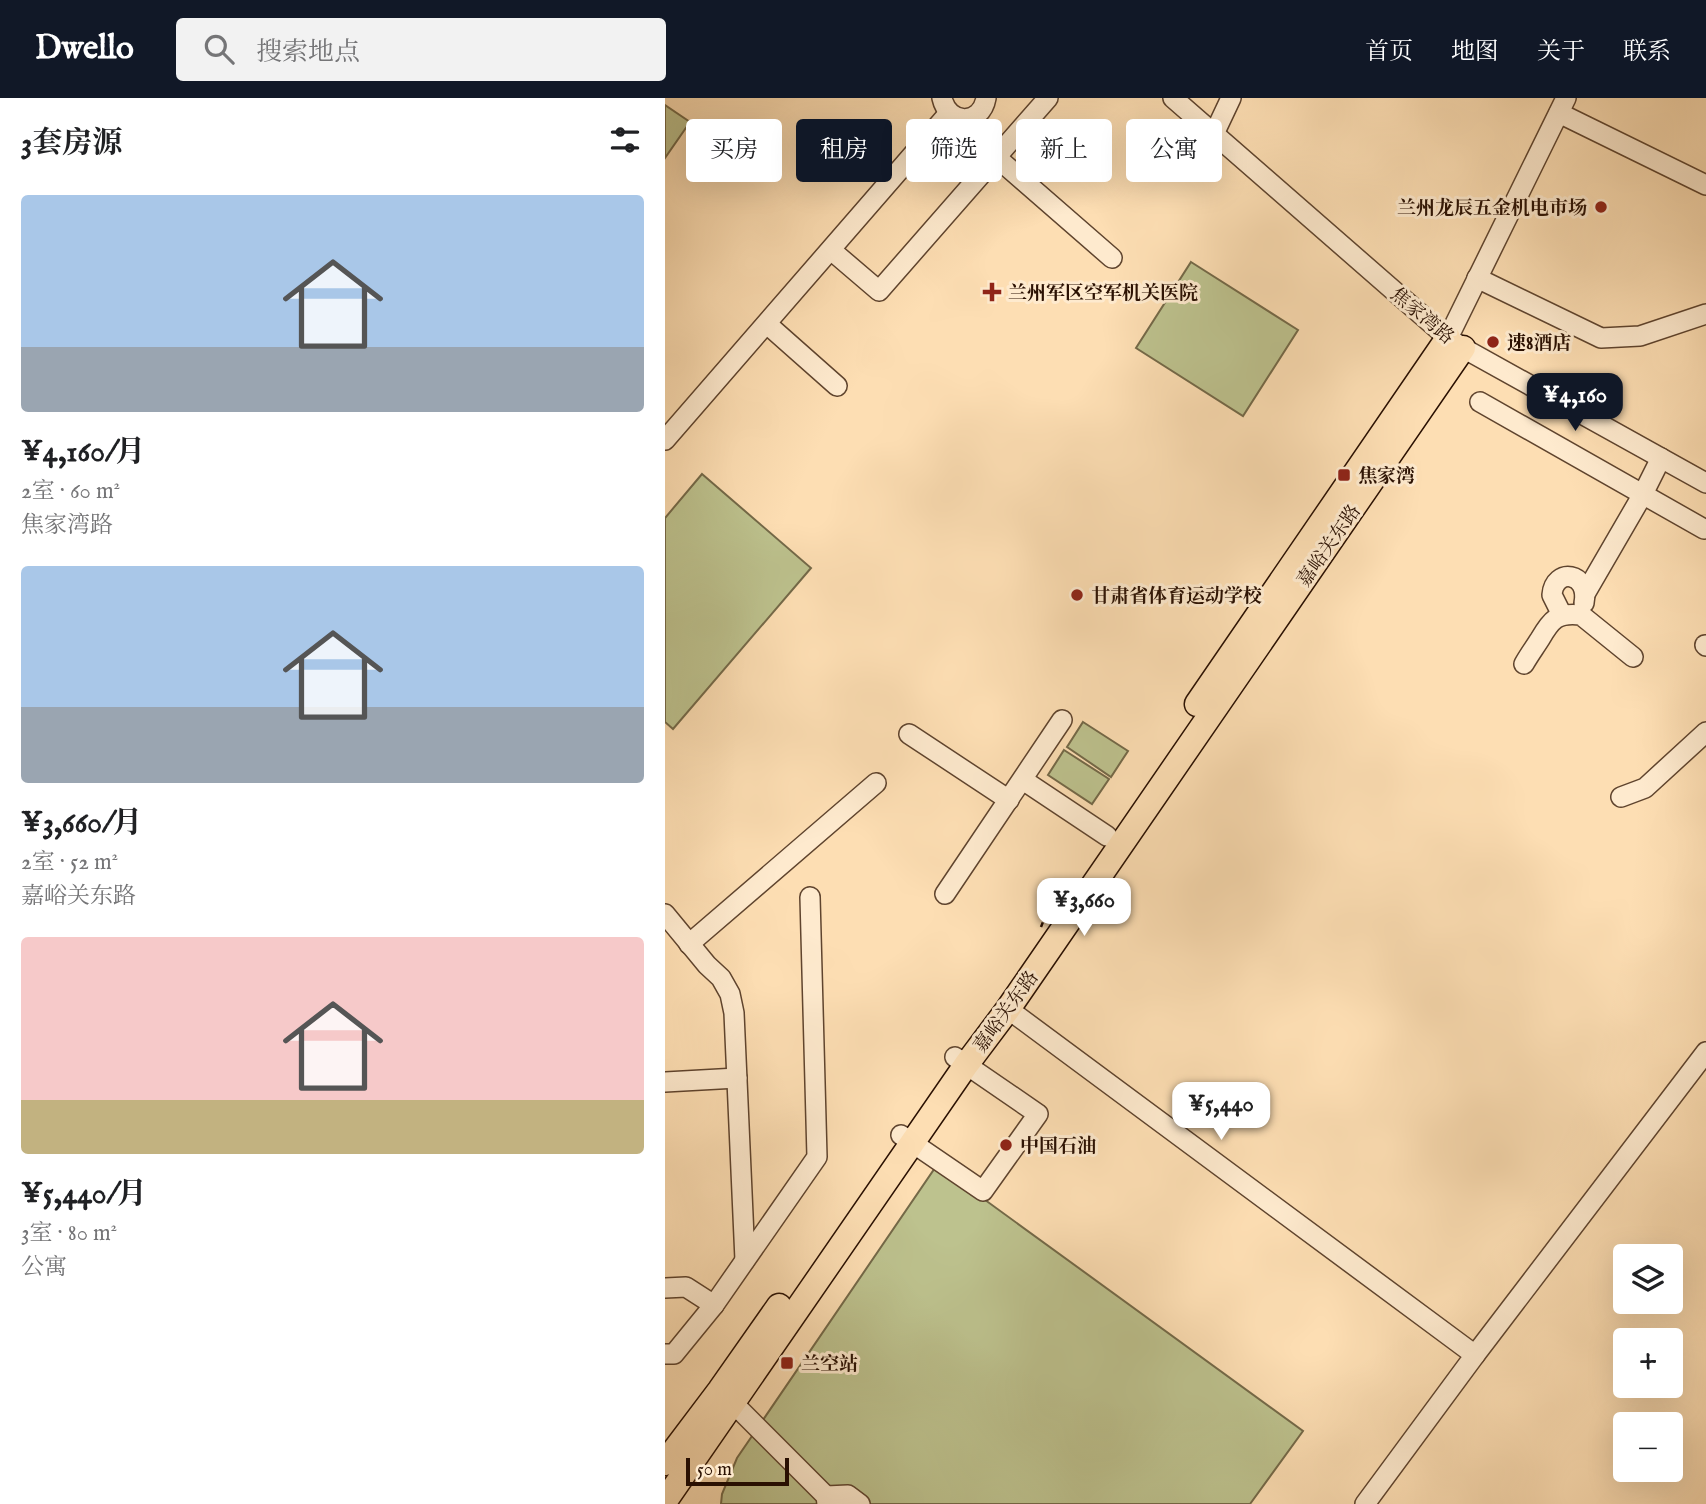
<!DOCTYPE html>
<html lang="zh">
<meta charset="utf-8">
<style>
:root{--surface:#fff;--page:#f2f2f2;--text:#202124;--muted:#757577;--accent:#111827}
body{margin:0;font-family:"IM FELL English","Noto Serif SC",serif;background:var(--page);color:var(--text);height:100vh;display:flex;flex-direction:column;font-size:26px;white-space:nowrap}
*{box-sizing:border-box;margin:0}
p{font-size:23px;color:var(--muted)}
.icon{flex:none;width:38px;height:38px;fill:none;stroke:currentColor;stroke-width:2;stroke-linecap:round;stroke-linejoin:round}
.map{position:relative;flex:1;overflow:hidden}
.sheet{display:flex;flex-direction:column;background:var(--surface);width:665px}
.sheet>*{flex:none}
.top-card{position:absolute;left:21px;top:21px;width:665px;height:63px;display:flex;gap:14px}
.controls{position:absolute;left:948px;top:1146px;display:grid;gap:14px}
.controls a{display:grid;place-items:center;width:70px;height:70px;border-radius:7px;background:var(--surface);box-shadow:0 7px 28px #0002;font-size:35px}
.scale{position:absolute;left:21px;bottom:18px;width:103px;box-sizing:border-box;padding-left:7px;border:4px solid #2a1002;border-top:0;font-size:19px;line-height:24px;white-space:nowrap;color:#2a1002;-webkit-text-stroke:5px #feeace;paint-order:stroke}
.price{position:absolute;translate:-50% -60px;padding:0 16px;border-radius:14px;background:#fff;color:#222;font-size:23px;line-height:46px;filter:drop-shadow(0 2px 4px #0008)}
.price::after{content:'';position:absolute;left:50%;top:42px;width:21px;height:16px;margin-left:-10px;background:inherit;clip-path:polygon(0 0,100% 0,50% 100%)}
.price.active{background:var(--accent);color:#fff}
ul{padding:0;list-style:none}
li{display:grid;align-content:center;gap:14px;height:371px;padding:0 21px}
li span{display:grid;place-items:center;height:217px;border-radius:7px;color:#555}
li>.icon{margin-inline-start:auto}
span .icon{width:126px;height:126px;fill:#fffc;stroke-width:1}
li b{font-size:30px}
h2{display:flex;justify-content:space-between;align-items:center;height:84px;padding:0 21px;font-size:30px}
.pill{padding:0 24px;border-radius:7px;background:var(--surface);box-shadow:0 7px 28px #0002;font-size:24px;line-height:63px}
.pill.active{background:var(--accent);color:#fff}
header{display:flex;align-items:center;gap:42px;box-sizing:border-box;height:98px;padding:0 35px;background:var(--accent);color:#fff}
header strong{font-size:33px}
nav{display:flex;gap:38px;margin-inline-start:auto;font-size:24px}
.search{width:490px;height:63px;background:var(--page);display:flex;align-items:center;gap:18px;box-sizing:border-box;padding:0 24px;border-radius:7px;color:var(--muted);font-size:26px}
main{display:flex;flex:1;min-height:0}
.map>svg:first-child{display:block}
.green{fill:#bdc28e;stroke:#746948;stroke-width:2}
.lines{fill:none;stroke-linecap:round;stroke-linejoin:round}
.minor-casing{stroke:#5f442e;stroke-width:22}
.major-casing{stroke:#2a1002;stroke-width:27}
.path{stroke:#2a1002;stroke-width:2.5;stroke-dasharray:5 3.5;stroke-linecap:butt}
.minor{stroke:#feeace;stroke-width:19}
.major{stroke:#fddeb3;stroke-width:24}
.path-bridge{stroke:#2a1002;stroke-width:2.5;stroke-dasharray:5 3.5;stroke-linecap:butt}
.poi-dot{fill:#8f2418;stroke:#feeace;stroke-width:2.5}
.labels{text-anchor:middle;stroke-width:6;stroke-linejoin:round;paint-order:stroke}
.poi-label{font-size:19px;font-weight:bold;fill:#2a1002;stroke:#feeace;text-anchor:start}
.street-label{font-size:19px;fill:#2a1002;stroke:#feeace}
</style>
<header>
<strong>Dwello</strong>
<div class="search"><svg class="icon" aria-label="search" viewBox="0 0 24 24"><circle cx="10" cy="10" r="6"/><path d="M15 15l6 6"/></svg>搜索地点</div>
<nav><a>首页</a><a>地图</a><a>关于</a><a>联系</a></nav>
</header>
<main>
<section class="sheet">
<h2>3套房源<svg class="icon" aria-label="filters" viewBox="0 0 24 24"><path d="M4 7h16M4 17h16"/><circle cx="9" cy="7" r="2"/><circle cx="15" cy="17" r="2"/></svg></h2>
<ul>
<li><span style="background:linear-gradient(#a9c7e8 70%,#9aa5b1 0)"><svg class="icon" aria-label="home" viewBox="0 0 24 24"><path d="M3 11l9-7 9 7M6 9v11h12V9"/></svg></span><div><b>¥4,160/月</b><p>2室 · 60 m²</p><p>焦家湾路</p></div></li>
<li><span style="background:linear-gradient(#a9c7e8 65%,#9aa5b1 0)"><svg class="icon" aria-label="home" viewBox="0 0 24 24"><path d="M3 11l9-7 9 7M6 9v11h12V9"/></svg></span><div><b>¥3,660/月</b><p>2室 · 52 m²</p><p>嘉峪关东路</p></div></li>
<li><span style="background:linear-gradient(#f6c9c9 75%,#c2b280 0)"><svg class="icon" aria-label="home" viewBox="0 0 24 24"><path d="M3 11l9-7 9 7M6 9v11h12V9"/></svg></span><div><b>¥5,440/月</b><p>3室 · 80 m²</p><p>公寓</p></div></li>
</ul>
</section>
<div class="map">
<svg width="1041" height="1406" viewBox="0 0 1041 1406">
<rect width="100%" height="100%" fill="#fddeb3"/>
<filter id="stains"><feTurbulence type="fractalNoise" baseFrequency=".00286" numOctaves="4"/><feColorMatrix values="0 0 0 0 .2 0 0 0 0 .09 0 0 0 0 .02 0 0 0 .5 -.17"/></filter>
<radialGradient id="worn" r=".72"><stop offset=".6" stop-color="#630" stop-opacity="0"/><stop offset="1" stop-color="#630" stop-opacity=".3"/></radialGradient>
<g class="green">
<polygon points="0,7 25,24 0,60"/>
<polygon points="526,164 633,232 578,318 471,250"/>
<polygon points="37,376 146,470 8,631 0,624 0,420"/>
<polygon points="418,624 463,653 446,679 402,649"/>
<polygon points="399,652 444,681 427,706 383,677"/>
<polygon points="272,1067 638,1333 585,1406 56,1406 57,1396 72,1360"/>
</g>
<g class="lines">
<defs>
<g id="minor">
<path d="M277,0c6,27 39,28 44,0"/>
<polyline points="508,0 783,240 798,250 1041,385"/>
<polyline points="894,15 1041,87"/>
<polyline points="549,36 566,0"/>
<polyline points="331,59 447,160"/>
<polyline points="166,152 214,193 383,0"/>
<polyline points="812,180 936,240 975,238 1041,216"/>
<polyline points="102,226 172,288"/>
<polyline points="783,240 901,0"/>
<polyline points="815,304 1039,431"/>
<polyline points="0,342 284,15"/>
<polyline points="920,496 978,396 996,360"/>
<path d="M897,517l-10,-20c2,-28 38,-23 32,8"/>
<polyline points="1040,547 1041,548"/>
<path d="M859,566c5,-9 11,-17 16,-25 11,-19 17,-27 41,-24l52,42"/>
<polyline points="244,636 344,702"/>
<polyline points="358,682 442,738"/>
<polyline points="956,699 980,690 1041,634"/>
<polyline points="280,796 397,622"/>
<polyline points="0,816 42,867 56,880 65,896 69,915 80,1162"/>
<polyline points="24,846 211,685"/>
<polyline points="343,911 810,1257 700,1406"/>
<polyline points="0,984 72,980"/>
<polyline points="236,1037 318,1093 373,1016 290,959"/>
<polyline points="0,1190 21,1189 49,1207"/>
<polyline points="0,1256 9,1256 49,1207 152,1059 145,799"/>
<polyline points="810,1257 1041,954"/>
<polyline points="58,1295 161,1398 162,1406"/>
<polyline points="161,1398 183,1397 195,1406"/>
</g>
<g id="major">
<polyline points="532,606 783,240"/>
<polyline points="0,1365 55,1292 114,1208"/>
<polyline points="0,1403 301,967 343,911 798,250"/>
</g>
</defs>
<use href="#minor" class="minor-casing"/>
<use href="#major" class="major-casing"/>
<polyline class="path" points="376,829 385,806 409,781"/>
<use href="#minor" class="minor"/>
<use href="#major" class="major"/>
<polyline class="path-bridge" points="385,806 420,829"/>
</g>
<g class="poi-dot">
<circle cx="936" cy="109" r="7"/>
<path d="M323.5 183.5h7v7h7v7h-7v7h-7v-7h-7v-7h7z"/>
<circle cx="828" cy="244" r="7"/>
<rect x="672" y="370" width="14" height="14" rx="3.5"/>
<circle cx="412" cy="497" r="7"/>
<circle cx="341" cy="1047" r="7"/>
<rect x="115" y="1258" width="14" height="14" rx="3.5"/>
</g>
<g class="labels">
<g class="poi-label">
<text x="922" y="116" text-anchor="end">兰州龙辰五金机电市场</text>
<text x="343" y="201">兰州军区空军机关医院</text>
<text x="842" y="251">速8酒店</text>
<text x="693" y="384">焦家湾</text>
<text x="426" y="504">甘肃省体育运动学校</text>
<text x="355" y="1054">中国石油</text>
<text x="136" y="1272">兰空站</text>
</g>
<g class="street-label">
<text transform="translate(758 217) rotate(40)" y="7">焦家湾路</text>
<text transform="translate(663 447) rotate(-55)" y="7">嘉峪关东路</text>
<text transform="translate(340 913) rotate(-54)" y="7">嘉峪关东路</text>
</g>
</g>
<rect width="100%" height="100%" filter="url(#stains)"/>
<rect width="100%" height="100%" fill="url(#worn)"/>
</svg>
<div class="controls">
<a><svg class="icon" aria-label="layers" viewBox="0 0 24 24"><path d="M12 4l9 5-9 5-9-5zM3 14l9 5 9-5"/></svg></a>
<a>+</a>
<a>−</a>
</div>
<div class="scale">50 m</div>
<b class="price active" style="left:910px;top:335px">¥4,160</b>
<b class="price" style="left:419px;top:840px">¥3,660</b>
<b class="price" style="left:556px;top:1044px">¥5,440</b>
<div class="top-card">
<a class="pill">买房</a>
<a class="pill active">租房</a>
<a class="pill">筛选</a>
<a class="pill">新上</a>
<a class="pill">公寓</a>
</div>
</div>
</main>
